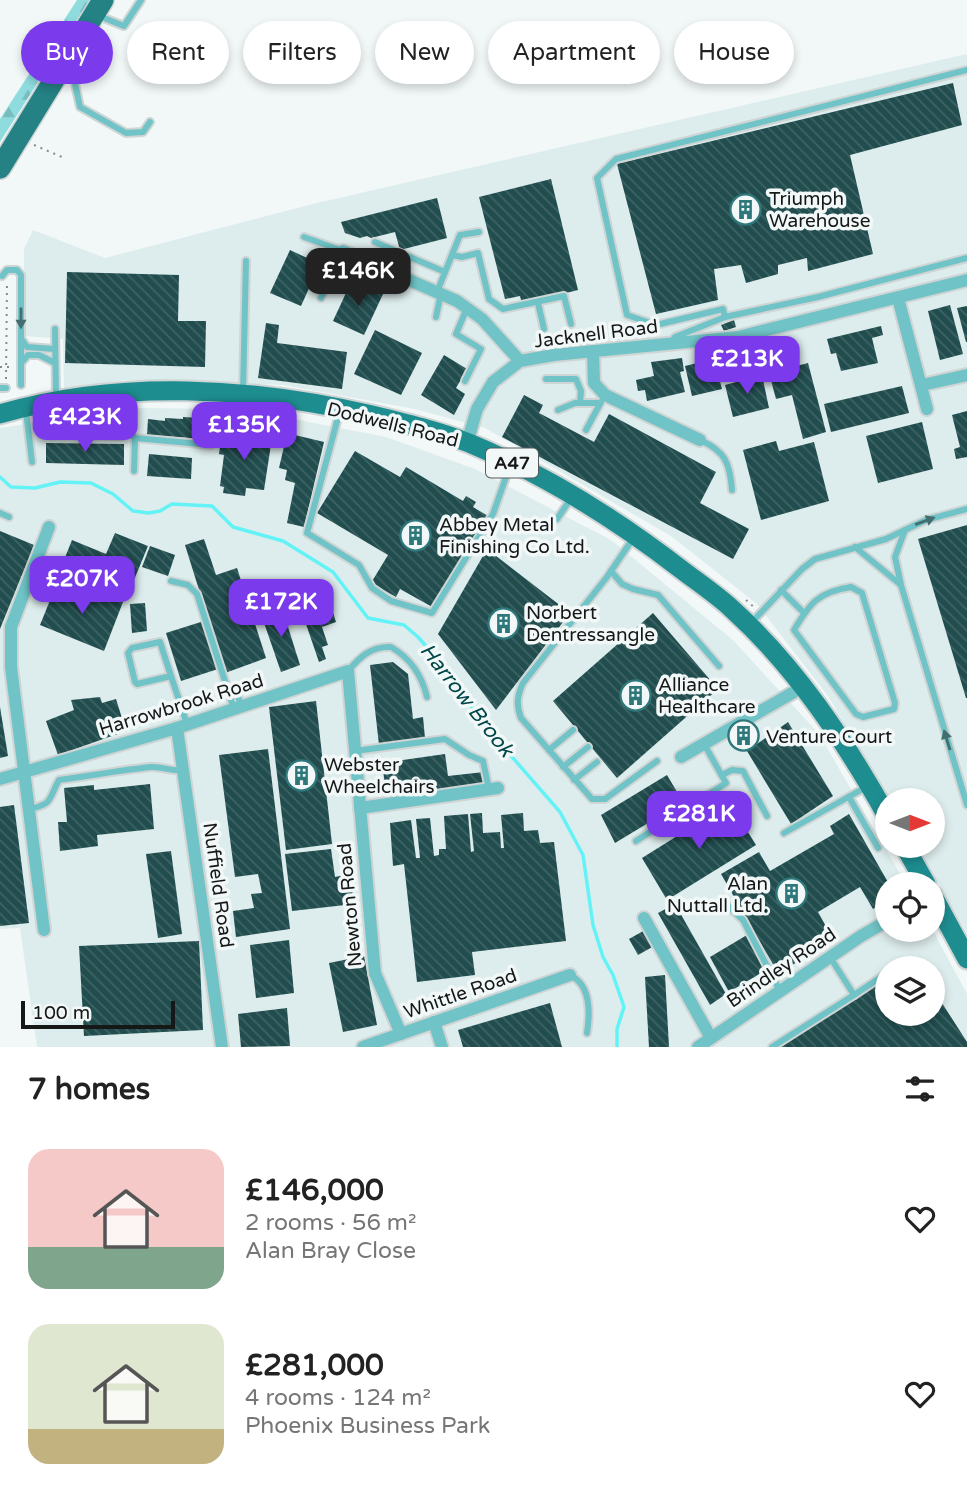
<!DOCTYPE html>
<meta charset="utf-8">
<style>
:root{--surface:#fff;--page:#f6f6f6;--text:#222;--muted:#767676;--accent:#7c3aed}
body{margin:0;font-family:"Varela Round",sans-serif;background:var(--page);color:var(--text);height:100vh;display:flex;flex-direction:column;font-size:26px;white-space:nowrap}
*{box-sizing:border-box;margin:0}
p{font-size:23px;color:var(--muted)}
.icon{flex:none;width:38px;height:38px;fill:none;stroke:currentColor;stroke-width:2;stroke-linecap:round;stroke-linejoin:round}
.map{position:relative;height:1047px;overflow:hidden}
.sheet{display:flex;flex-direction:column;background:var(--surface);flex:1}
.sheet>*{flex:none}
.hud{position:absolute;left:21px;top:21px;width:926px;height:63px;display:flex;gap:14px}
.needle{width:46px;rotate:90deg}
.buttons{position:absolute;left:875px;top:788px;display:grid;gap:14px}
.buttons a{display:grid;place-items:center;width:70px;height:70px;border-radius:50%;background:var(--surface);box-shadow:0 4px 10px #0003;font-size:35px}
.scale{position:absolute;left:21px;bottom:18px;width:154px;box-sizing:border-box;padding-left:7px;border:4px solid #161818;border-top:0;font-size:19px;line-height:24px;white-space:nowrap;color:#161818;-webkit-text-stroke:5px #f2f8f8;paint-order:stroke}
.price{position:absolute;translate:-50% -60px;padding:0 16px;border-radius:14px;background:var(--accent);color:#fff;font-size:23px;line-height:46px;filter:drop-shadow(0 2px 4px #0008)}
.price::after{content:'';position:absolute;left:50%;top:42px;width:21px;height:16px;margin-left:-10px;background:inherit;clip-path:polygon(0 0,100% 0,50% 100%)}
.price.active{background:#222;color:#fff}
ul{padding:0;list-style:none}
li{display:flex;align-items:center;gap:21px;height:175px;padding:0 28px}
li span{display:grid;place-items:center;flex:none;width:196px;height:140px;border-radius:21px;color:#555}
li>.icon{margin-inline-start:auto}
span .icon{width:84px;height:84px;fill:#fffc;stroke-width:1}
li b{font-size:30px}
h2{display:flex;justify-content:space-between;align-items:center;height:84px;padding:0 28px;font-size:30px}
.tag{padding:0 24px;border-radius:32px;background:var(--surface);box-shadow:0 4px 10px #0003;font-size:24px;line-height:63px}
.tag.active{background:var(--accent);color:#fff}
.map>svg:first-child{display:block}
.built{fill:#ddecec;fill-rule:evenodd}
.forest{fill:url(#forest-firs)}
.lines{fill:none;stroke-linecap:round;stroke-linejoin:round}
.stream{stroke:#63f3f7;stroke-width:3.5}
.building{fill:url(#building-back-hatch)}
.service-casing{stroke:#cfd4d4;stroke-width:10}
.minor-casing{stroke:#cfd4d4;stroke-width:16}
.primary-casing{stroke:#cfd4d4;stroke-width:23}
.trunk-casing{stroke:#cfd4d4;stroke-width:24}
.path{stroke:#878b8b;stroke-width:2;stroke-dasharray:2 5;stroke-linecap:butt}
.service{stroke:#70c4c7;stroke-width:6}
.minor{stroke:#70c4c7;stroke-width:12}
.primary{stroke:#1e8d90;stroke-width:19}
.trunk{stroke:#248184;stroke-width:21}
.oneway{fill:#436e70}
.labels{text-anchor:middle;stroke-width:7;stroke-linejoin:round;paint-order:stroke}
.shield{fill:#f2f8f8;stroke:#585b5b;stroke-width:2}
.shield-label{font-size:18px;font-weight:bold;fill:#161818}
.poi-label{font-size:19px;fill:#161818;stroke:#f2f8f8;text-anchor:start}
.street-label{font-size:19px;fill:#161818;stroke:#f2f8f8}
.water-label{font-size:21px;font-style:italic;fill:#014749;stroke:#f2f8f8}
</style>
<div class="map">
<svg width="967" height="1047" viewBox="0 0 967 1047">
<defs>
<pattern id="forest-firs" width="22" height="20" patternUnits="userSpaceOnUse" patternTransform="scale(1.75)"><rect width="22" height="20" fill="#8edcde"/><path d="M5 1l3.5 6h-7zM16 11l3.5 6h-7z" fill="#7abcbe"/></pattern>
<pattern id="building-back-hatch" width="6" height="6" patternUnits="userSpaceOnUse" patternTransform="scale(1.75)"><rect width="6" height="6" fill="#214d4f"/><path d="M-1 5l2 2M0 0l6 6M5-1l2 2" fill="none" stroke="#3f6364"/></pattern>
</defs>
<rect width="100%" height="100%" fill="#f2f8f8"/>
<g class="built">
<polygon points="967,54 967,933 916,845 933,845 933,800 889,800 828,696 757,604 671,536 485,428 415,409 283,385 125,380 64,389 63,339 24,336 24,249 33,230 105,258 317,203"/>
<path d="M131,408l111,1 144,28 89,32 136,71 122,100 86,94 87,150h-19v45h45l35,65v53h-930l-17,-119 -20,1v-501zM887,968h46v45h-46z"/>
</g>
<polygon class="forest" points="77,0 90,0 0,142 0,119"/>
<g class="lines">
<polyline class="stream" points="0,477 11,487 35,488 60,482 91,483 113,494 133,511 149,513 160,511 172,504 212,506 233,527 283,541 333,572 368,618 404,625 418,637 459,684 470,705 486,727 560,812 583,855 593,925 603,957 613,975 624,1007 617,1029 617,1047"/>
</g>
<g class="building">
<polygon points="953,83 962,125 850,155 873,254 808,271 807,258 778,265 778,274 746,283 741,265 714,269 718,300 656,314 617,164"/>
<polygon points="551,179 578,290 522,304 520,296 505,299 479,197"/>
<polygon points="437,198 447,238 400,250 395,232 371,238 367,236 360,238 345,233 341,222"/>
<polygon points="290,250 320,264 301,306 270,293"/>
<polygon points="67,272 179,275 178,321 206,321 205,367 65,363"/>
<polygon points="352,280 383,294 364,335 333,321"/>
<polygon points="950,305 963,354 940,360 928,311"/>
<polygon points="967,306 967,342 966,342 957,308"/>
<polygon points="734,320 736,327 724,331 721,325"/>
<polygon points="266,323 279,325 277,343 347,352 342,389 258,378"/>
<polygon points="881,326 883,335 872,338 878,363 841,371 836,353 831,354 827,339"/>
<polygon points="375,330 422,353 401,395 354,374"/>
<polygon points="444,355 467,369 456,388 465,394 454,415 421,395"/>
<polygon points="682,358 684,371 680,372 685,392 647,401 645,390 638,391 636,380 654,376 651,362"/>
<polygon points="714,359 722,389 692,396 685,366"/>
<polygon points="808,363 826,432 803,439 792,395 776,399 769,373"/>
<polygon points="762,375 769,408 733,417 725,385"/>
<polygon points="902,386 909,413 831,432 824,404"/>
<polygon points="524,395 543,405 539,413 594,442 609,414 716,472 700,503 749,529 733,559 502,437"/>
<polygon points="967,411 967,457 956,459 954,449 960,447 952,415"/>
<polygon points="200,416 219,417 217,440 147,435 148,419 165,421 165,418 183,419 183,417 200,418"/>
<polygon points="922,422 933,469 878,483 866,436"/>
<polygon points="222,431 272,438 264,490 246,488 245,496 223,493 224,487 220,486 224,455 219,454"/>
<polygon points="295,435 324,442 304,527 287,523 295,483 285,480 287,470 279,468 286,438 294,440"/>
<polygon points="776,441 779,451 814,442 829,501 761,520 743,450"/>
<polygon points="46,443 124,444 124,465 46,463"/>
<polygon points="355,451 400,477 406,467 463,501 466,496 476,502 473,507 488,516 434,608 400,589 396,597 371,583 388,555 317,513"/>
<polygon points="149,454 192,458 191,479 147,476"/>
<polygon points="967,525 967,698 966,698 918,539"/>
<polygon points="0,531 34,545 0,629"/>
<polygon points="115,533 148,546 127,597 60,570 72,540 106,554"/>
<polygon points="204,539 216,575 237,568 266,658 225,673 185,545"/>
<polygon points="150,546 175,555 168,576 142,567"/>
<polygon points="487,549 570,613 496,710 438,634"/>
<polygon points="57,583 90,597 93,589 123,602 104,651 40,625"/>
<polygon points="311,590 314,598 320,596 324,605 330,603 336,622 322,627 328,645 322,647 326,659 319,662 296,595"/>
<polygon points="145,603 147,631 132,633 130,604"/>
<polygon points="282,608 300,665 281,672 261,614"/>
<polygon points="653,613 718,689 617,778 553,701"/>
<polygon points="204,621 218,669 181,681 166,633"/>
<polygon points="393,662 408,674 413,719 423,717 425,738 379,745 370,665"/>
<polygon points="100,697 102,703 116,699 126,731 58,755 46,721 74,710 71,700"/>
<polygon points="316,701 332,844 286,850 269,707"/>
<polygon points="0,707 8,756 0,758"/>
<polygon points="788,722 833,796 791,824 747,751"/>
<polygon points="268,749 290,929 236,937 233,911 254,908 251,894 262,893 258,874 235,877 219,755"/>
<polygon points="445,754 448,776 484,772 485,781 481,788 387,799 382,763"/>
<polygon points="667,775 683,802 615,843 601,815"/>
<polygon points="150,784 154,829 97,835 98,846 60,851 58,822 67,822 64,788 94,785 94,790"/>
<polygon points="730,803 756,845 667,900 642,858"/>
<polygon points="14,805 29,923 0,926 0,807"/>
<polygon points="482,813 483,833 500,832 501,848 504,848 501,815 523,813 524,831 538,830 540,843 554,842 566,941 472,952 475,975 417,982 404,864 393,866 390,823 411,820 416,858 420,858 416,819 430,818 434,856 439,855 439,849 446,849 444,816 468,814 471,852 474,851 470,814"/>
<polygon points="849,814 889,884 887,900 873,909 860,887 818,912 834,941 778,973 721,874 759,852 770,871 834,834 830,826"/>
<polygon points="331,849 335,877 350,874 354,904 292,911 285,854"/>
<polygon points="171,851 182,934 158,938 146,854"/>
<polygon points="675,904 726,994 710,1005 658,913"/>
<polygon points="645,930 654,946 638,955 629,939"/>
<polygon points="747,935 766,970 729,992 710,957"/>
<polygon points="289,940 294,993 256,998 250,945"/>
<polygon points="199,941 203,1030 84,1036 79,946"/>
<polygon points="364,956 377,1025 343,1032 329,963"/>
<polygon points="665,975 669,1047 649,1047 645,977"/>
<polygon points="887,978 887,1013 933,1013 933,989 967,1042 967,1047 781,1047"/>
<polygon points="550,1003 562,1047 463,1047 458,1030"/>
<polygon points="287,1008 290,1046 241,1047 238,1014"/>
</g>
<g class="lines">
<defs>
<g id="service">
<polyline points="99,16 124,26 141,0"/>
<polyline points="64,73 74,79 80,107 126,133 143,132 150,122"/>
<polyline points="304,237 343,251 321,298"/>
<polyline points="375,242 445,272"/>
<polyline points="452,255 462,257 478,253 489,299 503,309 564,296 571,324"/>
<polyline points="2,276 7,270 17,270 21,275 21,385"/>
<polyline points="437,292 460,235 479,232"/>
<polyline points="538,303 544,329"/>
<polyline points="436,317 441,293"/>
<polyline points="725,317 723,309 656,325 627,315 597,178 616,159 967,70"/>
<polyline points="55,329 56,397"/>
<polyline points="22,340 27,347 55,349"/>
<polyline points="671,343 675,337 725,317 818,297 967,258"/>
<polyline points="21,363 28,355 39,355 55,363"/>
<polyline points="546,379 576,379 581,391 580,403"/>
<polyline points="465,381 481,349 456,334 467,308"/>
<polyline points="0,388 6,388"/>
<polyline points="243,392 246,261"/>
<polyline points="340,410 307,533 359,565 372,588 391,601 432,613 493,514 511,463"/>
<polyline points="558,410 575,403 600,403"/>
<polyline points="26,412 32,462"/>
<polyline points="252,428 256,399"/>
<polyline points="284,429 290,404"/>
<polyline points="586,430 601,402"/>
<polyline points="49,434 121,436 128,431 128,395"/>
<polyline points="132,435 135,438 134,471"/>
<polyline points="135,438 211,445"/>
<path d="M700,440c25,11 30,23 32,50"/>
<polyline points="0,513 9,517"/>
<polyline points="557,519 572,497"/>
<path d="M634,537l-27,40 -84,106c-6,13 -7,22 -2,35l71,81h13l52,-38"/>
<polyline points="855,547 901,585 967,805"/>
<polyline points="611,571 622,584 633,589 658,595 719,666"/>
<polyline points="171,581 188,585 197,594 234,709"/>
<polyline points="901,585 895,557 905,530"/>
<path d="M851,587l11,6 33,110 -1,6 -31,8 -7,-3 -62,-84c16,-27 24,-38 57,-43z"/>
<polyline points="781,590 804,613"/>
<polyline points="752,622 802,569 815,559 886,539 926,520 967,509"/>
<path d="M348,671c12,-14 23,-25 43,-24 19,11 31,29 36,50"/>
<polyline points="171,676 160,642 132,648 128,653 135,682 137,684 171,676 187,724"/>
<polyline points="237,693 241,706"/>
<polyline points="549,750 573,730"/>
<polyline points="355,751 445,739 469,755 483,761 489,789"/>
<polyline points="563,767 588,747"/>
<polyline points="722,775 732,770 743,771 767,816"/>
<polyline points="574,780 597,762"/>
<polyline points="849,797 878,848"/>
<path d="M29,809c25,-5 19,-10 30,-29 31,-4 61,-10 92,-13 12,-1 19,5 32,3"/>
<polyline points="784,833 868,786"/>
<polyline points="636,841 726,783 704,744"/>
<polyline points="723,901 743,920 780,991"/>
<polyline points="895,968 896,967"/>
<path d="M570,975c21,10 20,39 17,58"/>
<polyline points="854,995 887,973"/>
<polyline points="772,1047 854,995 830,957"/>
</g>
<g id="minor">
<polyline points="343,251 457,301 482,319 520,361"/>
<polyline points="898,298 927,409"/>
<polyline points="593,351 594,383 605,395 700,440"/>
<polyline points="922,385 967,375"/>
<polyline points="467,443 477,409 493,382 520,361 554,355 738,337 967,280"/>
<polyline points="177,728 222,1047"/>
<polyline points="681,757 794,692 802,684"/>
<polyline points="0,779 177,728 348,671 375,973 401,1034"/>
<polyline points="360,808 498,788"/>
<polyline points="644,918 711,1038"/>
<polyline points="44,930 11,667 11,627 49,527"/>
<polyline points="434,1022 442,1047"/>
<polyline points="363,1047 570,975"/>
<polyline points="698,1047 861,936 887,921"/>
</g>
<g id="primary">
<path d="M0,414c120,-35 252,-27 372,1 33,8 66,16 97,28 77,32 147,76 213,127 17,13 35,25 50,39 64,58 113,132 155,207"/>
<polyline points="904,845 926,884"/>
<polyline points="933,896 967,959"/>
</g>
<polyline id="trunk" points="0,168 103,0"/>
</defs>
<use href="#service" class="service-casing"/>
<use href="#minor" class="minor-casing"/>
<use href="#primary" class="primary-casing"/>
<use href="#trunk" class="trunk-casing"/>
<g class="path">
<polyline points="34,145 62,157"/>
<polyline points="0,367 11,367"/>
<polyline points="6,379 7,283"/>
<polyline points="746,600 755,608"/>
</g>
<use href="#service" class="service"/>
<use href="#minor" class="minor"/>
<use href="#primary" class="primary"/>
<use href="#trunk" class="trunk"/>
</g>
<defs><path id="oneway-solid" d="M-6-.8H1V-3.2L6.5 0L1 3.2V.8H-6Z" transform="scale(1.75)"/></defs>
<g class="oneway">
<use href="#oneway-solid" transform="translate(21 318) rotate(90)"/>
<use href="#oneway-solid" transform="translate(925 521) rotate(-20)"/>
<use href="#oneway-solid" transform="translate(947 740) rotate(-107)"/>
</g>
<defs>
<symbol id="building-ring" viewBox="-11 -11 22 22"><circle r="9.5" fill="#f2f8f8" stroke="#2e777a" stroke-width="1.5"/><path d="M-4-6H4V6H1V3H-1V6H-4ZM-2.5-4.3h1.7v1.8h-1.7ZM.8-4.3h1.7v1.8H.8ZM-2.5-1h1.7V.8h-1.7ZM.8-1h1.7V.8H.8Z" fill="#2e777a"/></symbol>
</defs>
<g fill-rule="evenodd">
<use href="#building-ring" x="728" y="192" width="35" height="35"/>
<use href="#building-ring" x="398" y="518" width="35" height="35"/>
<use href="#building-ring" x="486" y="606" width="35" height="35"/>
<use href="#building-ring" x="618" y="678" width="35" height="35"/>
<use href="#building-ring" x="726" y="718" width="35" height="35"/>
<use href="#building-ring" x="284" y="758" width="35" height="35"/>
<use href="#building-ring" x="774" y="876" width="35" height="35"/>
</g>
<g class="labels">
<rect class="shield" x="486" y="448.5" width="52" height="29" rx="5"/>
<g class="shield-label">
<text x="512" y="469">A47</text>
</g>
<g class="poi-label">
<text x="769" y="205">Triumph<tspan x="769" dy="22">Warehouse</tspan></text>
<text x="439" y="531">Abbey Metal<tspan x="439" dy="22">Finishing Co Ltd.</tspan></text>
<text x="526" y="619">Norbert<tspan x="526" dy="22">Dentressangle</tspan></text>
<text x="658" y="691">Alliance<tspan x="658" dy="22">Healthcare</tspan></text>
<text x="766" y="743">Venture Court</text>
<text x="324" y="771">Webster<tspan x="324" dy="22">Wheelchairs</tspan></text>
<text x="768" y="890" text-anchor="end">Alan<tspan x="768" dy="22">Nuttall Ltd.</tspan></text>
</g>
<g class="street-label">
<text transform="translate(596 333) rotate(-7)" y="7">Jacknell Road</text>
<text transform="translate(393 424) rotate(14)" y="7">Dodwells Road</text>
<text transform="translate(181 704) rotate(-17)" y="7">Harrowbrook Road</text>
<text transform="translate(219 885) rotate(82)" y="7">Nuffield Road</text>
<text transform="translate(349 905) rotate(-95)" y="7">Newton Road</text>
<text transform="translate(781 967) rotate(-34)" y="7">Brindley Road</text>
<text transform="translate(460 993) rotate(-19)" y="7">Whittle Road</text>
</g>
<g class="water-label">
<text transform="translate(467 700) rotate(52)" y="7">Harrow Brook</text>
</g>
</g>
</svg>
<div class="buttons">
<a><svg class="needle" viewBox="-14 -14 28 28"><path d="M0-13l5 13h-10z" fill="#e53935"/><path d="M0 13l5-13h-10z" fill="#767676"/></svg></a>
<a><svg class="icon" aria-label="locate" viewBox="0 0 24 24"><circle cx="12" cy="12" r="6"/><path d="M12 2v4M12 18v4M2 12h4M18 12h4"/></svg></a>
<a><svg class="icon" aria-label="layers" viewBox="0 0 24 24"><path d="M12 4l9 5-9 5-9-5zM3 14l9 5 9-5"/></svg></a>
</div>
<div class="scale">100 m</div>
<b class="price active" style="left:358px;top:308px">£146K</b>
<b class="price" style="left:747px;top:396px">£213K</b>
<b class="price" style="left:85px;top:454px">£423K</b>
<b class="price" style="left:244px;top:462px">£135K</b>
<b class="price" style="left:82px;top:616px">£207K</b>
<b class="price" style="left:281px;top:639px">£172K</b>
<b class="price" style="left:699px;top:851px">£281K</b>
<div class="hud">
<a class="tag active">Buy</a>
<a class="tag">Rent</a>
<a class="tag">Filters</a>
<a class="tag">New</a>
<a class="tag">Apartment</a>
<a class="tag">House</a>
</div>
</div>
<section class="sheet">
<h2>7 homes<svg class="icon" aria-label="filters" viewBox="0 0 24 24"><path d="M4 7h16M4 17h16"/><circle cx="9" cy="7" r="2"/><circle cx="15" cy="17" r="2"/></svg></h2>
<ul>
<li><span style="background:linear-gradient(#f6c9c9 70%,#7fa58c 0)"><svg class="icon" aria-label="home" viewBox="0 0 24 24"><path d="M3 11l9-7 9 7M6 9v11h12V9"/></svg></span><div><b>£146,000</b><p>2 rooms · 56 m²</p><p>Alan Bray Close</p></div><svg class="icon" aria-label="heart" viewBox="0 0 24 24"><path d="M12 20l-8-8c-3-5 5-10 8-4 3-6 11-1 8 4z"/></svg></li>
<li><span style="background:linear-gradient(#dfe7d0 75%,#c2b280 0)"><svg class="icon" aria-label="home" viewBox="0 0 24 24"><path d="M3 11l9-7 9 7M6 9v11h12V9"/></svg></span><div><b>£281,000</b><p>4 rooms · 124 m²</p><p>Phoenix Business Park</p></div><svg class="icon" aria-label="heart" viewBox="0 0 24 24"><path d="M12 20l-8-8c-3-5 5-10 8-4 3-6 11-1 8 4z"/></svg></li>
</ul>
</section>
